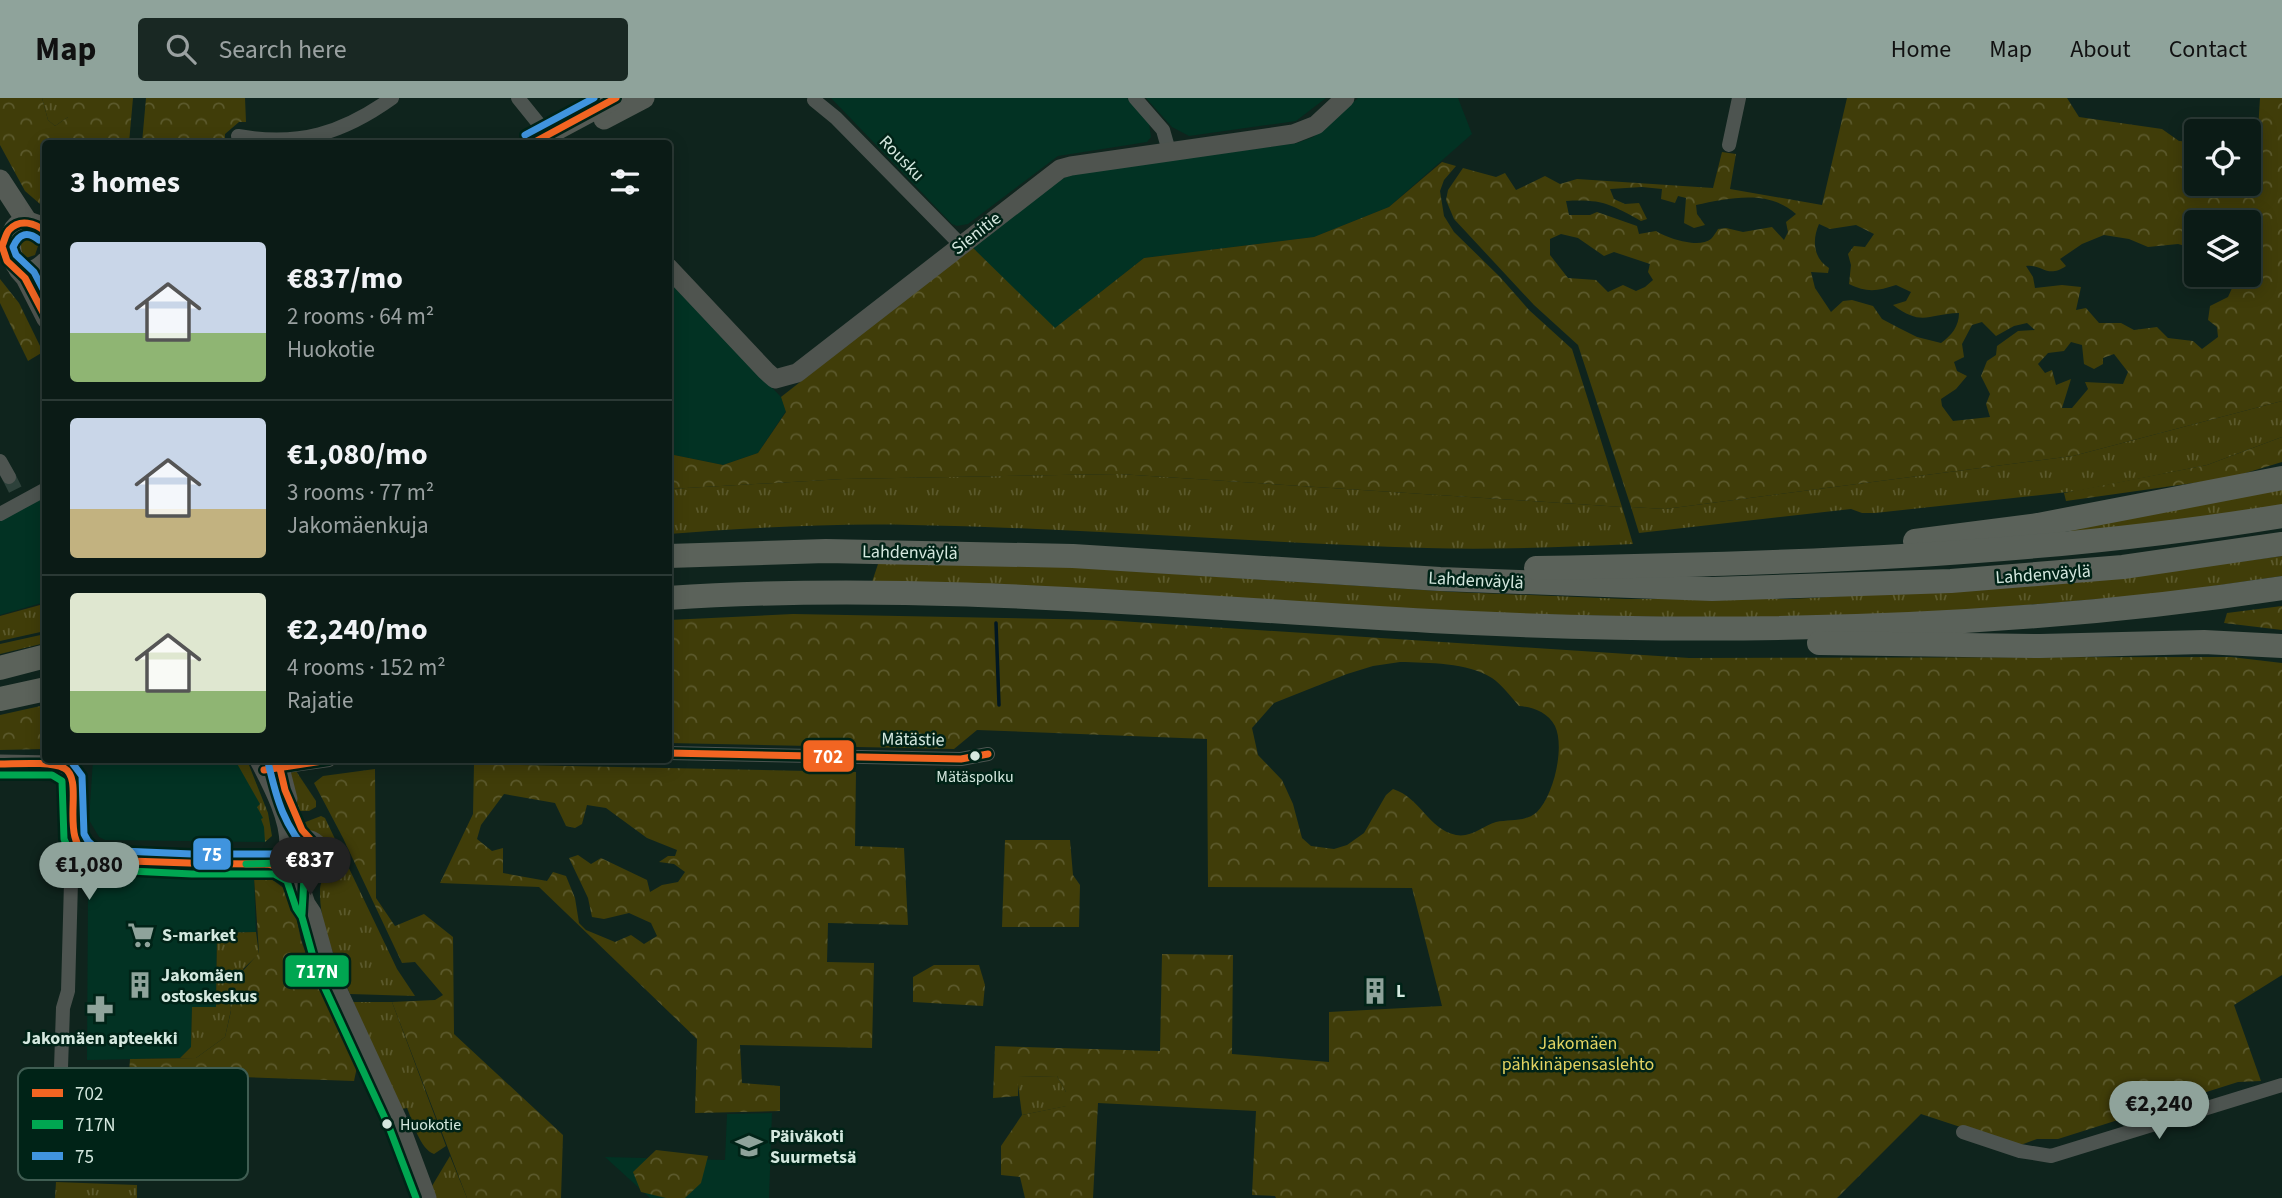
<!DOCTYPE html>
<meta charset="utf-8">
<style>
:root{--surface:#0b1b16;--page:#192823;--text:#f1f3f6;--muted:#9aa1a1;--line:#2b3935;--accent:#8fa39b}
body{margin:0;font-family:"Source Sans 3",sans-serif;background:var(--page);color:var(--text);height:100vh;display:flex;flex-direction:column;font-size:26px;white-space:nowrap}
*{box-sizing:border-box;margin:0}
p{font-size:23px;color:var(--muted)}
.icon{flex:none;width:38px;height:38px;fill:none;stroke:currentColor;stroke-width:2;stroke-linecap:round;stroke-linejoin:round}
.map{position:relative;flex:1;overflow:hidden}
.sheet{position:absolute;left:42px;top:42px;width:630px;height:623px;display:flex;flex-direction:column;background:var(--surface);border-radius:7px;box-shadow:0 4px 18px #0003,0 0 0 2px var(--line)}
.sheet>*{flex:none}
.controls{position:absolute;left:2184px;top:21px;display:grid;gap:14px}
.controls a{display:grid;place-items:center;width:77px;height:77px;border-radius:7px;background:var(--surface);box-shadow:0 4px 18px #0003,0 0 0 2px var(--line);font-size:35px}
.price{position:absolute;translate:-50% -60px;padding:0 16px;border-radius:24px;background:var(--accent);color:#111;font-size:23px;line-height:46px;filter:drop-shadow(0 2px 4px #0008)}
.price::after{content:'';position:absolute;left:50%;top:42px;width:21px;height:16px;margin-left:-10px;background:inherit;clip-path:polygon(0 0,100% 0,50% 100%)}
.price.active{background:#222;color:#fff}
ul{padding:0;list-style:none}
li{display:flex;align-items:center;gap:21px;height:175px;padding:0 28px}
li+li{border-top:2px solid var(--line)}
li span{display:grid;place-items:center;flex:none;width:196px;height:140px;border-radius:7px;color:#555}
li>.icon{margin-inline-start:auto}
span .icon{width:84px;height:84px;fill:#fffc;stroke-width:1}
li b{font-size:30px}
h2{display:flex;justify-content:space-between;align-items:center;height:84px;padding:0 28px;font-size:30px}
header{display:flex;align-items:center;gap:42px;box-sizing:border-box;height:98px;padding:0 35px;background:var(--accent);color:#111}
header strong{font-size:33px}
nav{display:flex;gap:38px;margin-inline-start:auto;font-size:24px}
.search{width:490px;height:63px;background:var(--page);display:flex;align-items:center;gap:18px;box-sizing:border-box;padding:0 24px;border-radius:7px;color:var(--muted);font-size:26px}
.map>svg:first-child{display:block}
.built{fill:#023223}
.grass{fill:url(#grass-tufts)}
.forest{fill:url(#forest-crowns);fill-rule:evenodd}
.lines{fill:none;stroke-linecap:round;stroke-linejoin:round}
.stream{stroke:#011722;stroke-width:3.5}
.street-tunnel{stroke:#2d413a;stroke-width:14;stroke-dasharray:14 7;stroke-linecap:butt}
.street{stroke:#4d5450;stroke-width:14}
.secondary{stroke:#4f544f;stroke-width:19}
.primary{stroke:#555b55;stroke-width:21}
.highway{stroke:#5b625a;stroke-width:24}
.bus-1-casing{stroke:#002317;stroke-width:12}
.bus-2-casing{stroke:#002317;stroke-width:12}
.bus-3-casing{stroke:#002317;stroke-width:12}
.bus-1{stroke:#f26522;stroke-width:7}
.bus-2{stroke:#00a651;stroke-width:7}
.bus-3{stroke:#4094de;stroke-width:7}
.bus-dot{fill:#d4e8df;stroke:#002317;stroke-width:2.5}
.labels{text-anchor:middle;stroke-width:5;stroke-linejoin:round;paint-order:stroke}
.bus-label{font-size:16px;fill:#d4e8df;stroke:#002317}
.street-label{font-size:18px;fill:#d4e8df;stroke:#002317}
.poi-label{font-size:18px;font-weight:bold;fill:#d4e8df;stroke:#002317;text-anchor:start}
.park-label{font-size:18px;fill:#e1d261;stroke:#002317}
.key{fill:#002317;stroke:#405e53;stroke-width:2}
.key-label{font-size:19px;fill:#d4e8df}
.line-badge{stroke:#002317;stroke-width:2.5}
.badge-label{font-size:19px;text-anchor:middle;font-weight:bold;fill:#fff}
</style>
<header>
<strong>Map</strong>
<div class="search"><svg class="icon" aria-label="search" viewBox="0 0 24 24"><circle cx="10" cy="10" r="6"/><path d="M15 15l6 6"/></svg>Search here</div>
<nav><a>Home</a><a>Map</a><a>About</a><a>Contact</a></nav>
</header>
<div class="map">
<svg width="2282" height="1100" viewBox="0 0 2282 1100">
<defs>
<pattern id="grass-tufts" width="24" height="20" patternUnits="userSpaceOnUse" patternTransform="scale(1.75)"><rect width="24" height="20" fill="#403d09"/><path d="M3 7l-1-3M5 7V3M7 7l1-3M15 17l-1-3M17 17v-4M19 17l1-3" fill="none" stroke="#5b592c"/></pattern>
<pattern id="forest-crowns" width="20" height="18" patternUnits="userSpaceOnUse" patternTransform="scale(1.75)"><rect width="20" height="18" fill="#403d09"/><path d="M2 6a3 3 0 1 1 6 0M12 15a3 3 0 1 1 6 0" fill="none" stroke="#5b592c"/></pattern>
</defs>
<rect width="100%" height="100%" fill="#0f241d"/>
<g class="built">
<polygon points="831,0 1127,0 1149,25 1151,39 1147,44 1058,58 968,126 957,128 952,126"/>
<polygon points="1146,0 1326,0 1296,23 1189,38 1172,29"/>
<polygon points="1358,0 1458,0 1472,36 1389,109 1314,139 1144,160 1054,231 972,149 1055,85 1066,79 1079,75 1297,45 1313,39"/>
<polygon points="668,182 781,299 786,313 758,355 723,367 669,356"/>
<polygon points="45,397 45,504 0,517 0,421"/>
<polygon points="93,662 247,662 268,715 272,738 265,744 105,742 99,739 89,722"/>
<polygon points="95,776 254,779 256,834 217,835 216,909 192,909 191,949 180,960 87,962 88,790 91,779"/>
<polygon points="772,1015 769,1100 650,1100 605,1059 725,1062 727,1016"/>
</g>
<g class="grass">
<polygon points="42,0 68,0 68,19 55,28 48,22"/>
<polygon points="22,135 31,135 39,145 35,157 23,161 13,144"/>
<polygon points="2282,303 2282,339 2207,367 2077,393 1875,415 1862,415 1851,411 1639,435 1631,409 1665,411 2073,358"/>
<path d="M1119,376l503,33 11,37c-68,3 -138,6 -206,4 -172,-5 -343,-20 -515,-23 -81,-2 -163,3 -243,9v-45l174,-10z"/>
<polygon points="2282,386 2282,409 2084,435 2053,430"/>
<polygon points="2282,458 2282,478 2160,496 1906,517 1768,521 1512,516 872,484 879,463 994,464 1454,494 1626,501 1793,501 2094,483"/>
<polygon points="40,507 45,507 45,533 0,543 0,518"/>
<polygon points="45,536 45,545 0,556 0,546"/>
<polygon points="235,662 247,662 268,715 272,738 265,744 264,729 261,721 263,720 257,709 260,706"/>
<polygon points="296,673 316,703 316,709 309,713 297,713 287,684 290,675"/>
<path d="M321,718l4,2 72,151 18,27 -65,-2c-14,-34 -31,-68 -30,-105 1,-14 17,-26 10,-41 -6,-13 -21,-13 -27,-25z"/>
<polygon points="256,834 259,856 244,870 229,897 231,912 225,939 196,960 180,960 191,949 192,909 216,909 217,835"/>
<path d="M352,904h40l54,144 -12,8c-14,-5 -21,-32 -27,-46l-5,1z"/>
<polygon points="1057,978 1066,994 1067,1008 1022,1017 1017,979"/>
<polygon points="450,1058 467,1100 436,1100 432,1088"/>
<polygon points="56,1084 137,1087 137,1100 55,1100"/>
</g>
<g class="forest">
<polygon points="0,0 42,0 48,22 55,28 68,19 68,0 133,0 129,45 46,46 45,105 40,106 25,93 0,47"/>
<polygon points="146,0 245,0 246,24 239,24 225,36 225,45 142,45"/>
<path d="M1847,0h220l12,19 83,12 17,12 17,1v42h53v-38l8,1 3,-49h22v303l-209,55 -408,53 -34,-2 -53,-162 -44,-40 -80,-86 -8,-19 2,-10 15,-22 33,9 9,-4 11,17 29,-14 15,8 17,-5 136,9 9,-36 14,2 -6,35 92,16zM1642,89l20,2 -1,10 14,4 3,-7 8,2 -2,25 10,5 11,-3 -8,-11 -1,-9c33,-7 73,-16 100,9l-10,8 2,10 -4,8 -12,-13 -29,5 -17,-4 -8,1c-1,2 -5,8 -7,10 -12,10 -44,-1 -55,-8l-17,3 -2,-8 -40,-14 -7,3h-21l-3,-14c36,-2 44,3 75,20l6,-2 -8,-16 -14,1 -11,-5 -4,-10zM2196,124h53v22l5,10 -5,21h-11l-10,22 -18,9 -2,14 9,7 1,10 -16,12 -9,-8 -25,-3 -11,-11 -23,3 -13,-7h-22l-13,-15 -10,2 5,-23 -19,-2 -27,3 -2,-11 -7,-11c17,-2 21,13 40,0l-6,-7 22,-15 22,-9 25,4 19,8 30,-3 18,5zM1819,126l11,5 26,-4 18,9 -9,13 -11,-1 -6,8 3,11 -2,19c18,9 29,7 47,1l15,7 -5,9 -13,4c30,22 34,9 66,8 0,13 -7,22 -18,30l-24,-6 -18,-9 -17,-9 -9,-13 -21,-6 -9,1 -12,11 -16,-24 -4,-16 17,1 1,-5c-16,-10 -17,-28 -10,-44zM1561,136l17,4 26,18 10,-4 36,12 -2,8 5,8 -8,7 -9,4 -13,-6 -15,7 -12,-12 -28,-2 -18,-23v-16zM1982,224l14,14 18,-10 13,-3 8,7 -17,1 -21,15 -1,9 -9,6 -6,15 9,18 -4,10 4,13 -37,4 -11,-15 -1,-7 15,-10 11,-13 -10,-5 -3,-9 10,-5 -2,-13 10,-19zM2071,244l11,3 2,19 10,5 9,-5v-6l11,-4 14,18 -5,12 -38,-2 3,7 -16,19h-10l9,-29 -15,6 -4,-15 -7,3 -7,-9 10,-11 16,-2z"/>
<polygon points="1442,64 1456,68 1444,82 1440,93 1444,118 1454,134 1500,179 1529,212 1572,251 1622,409 1119,376 843,381 669,391 669,356 723,367 758,355 786,314 781,299 972,149 1055,230 1144,160 1314,139 1389,109"/>
<polygon points="0,181 19,205 43,254 28,263 0,205"/>
<polygon points="2282,339 2282,364 2229,380 2066,403 2064,395 2207,367"/>
<polygon points="2282,508 2282,532 2224,525 2227,515"/>
<path d="M793,516l311,6 585,38 542,-1 51,6v312l-48,30 27,76 -23,1 -180,57h-21l-19,7 -97,-32 -84,84h-561l-1,-2 -23,-1 4,-84 -158,-8 -5,95h-68l-5,-21 -19,-2v-29l21,-31 44,-9v-14l-9,-16 -39,1v19l-25,2 2,-52 165,5 2,-97 71,1 -1,99 97,8v-50l113,-6 -30,-118 -204,-1 -1,-148 -230,-9 -23,19 -285,-6v-123zM1400,564c29,1 67,0 92,16 10,7 19,19 27,28 13,1 29,6 36,20 10,21 -1,69 -18,86 -11,10 -27,7 -41,10 -13,4 -25,16 -40,13 -28,-6 -35,-37 -63,-46l-7,6 -22,38 -17,12 -13,4 -23,-3 -9,-8 -9,-34 -11,-24 -24,-25 -6,-27 22,-25 73,-29 26,-8z"/>
<polygon points="45,607 45,651 0,652 0,617"/>
<path d="M474,666l382,8 -1,74 49,2 4,77 -80,-2 -1,39 47,1 -2,85 -132,-3 2,38 38,3v25l-85,2 2,-74 -158,-152 -99,-4 33,-69zM504,696l51,9 11,23 9,2 7,-4 5,-19 19,3 41,30 30,12 -2,6h-7l-9,6 15,2 11,8 -7,10 -16,3 -12,7 -3,-12 -46,-22 -10,6 -13,-9 -9,3 19,40 4,19 12,2 25,-6 22,10 6,13 -13,8 -13,-9 -16,7 -29,-12 -7,-7 -4,-25 -9,-22 -13,-4 -6,9 -44,-8v-25l-11,3 -15,-12 4,-14z"/>
<polygon points="375,671 376,800 395,828 424,816 453,839 454,936 563,1037 561,1100 467,1100 392,904 435,902 443,897 415,864 402,865 343,740 314,685 323,678"/>
<polygon points="1005,742 1070,742 1073,777 1080,787 1079,829 1002,829"/>
<polygon points="254,779 270,780 285,791 293,803 301,842 313,876 357,969 354,983 183,977 160,986 128,989 130,961 196,960 225,939 231,913 229,897 234,883 259,855"/>
<polygon points="934,867 979,867 985,887 983,908 913,904 913,879"/>
<polygon points="656,1052 708,1058 701,1085 685,1100 666,1100 641,1094 633,1074"/>
</g>
<g class="lines">
<polyline class="stream" points="996,525 999,607"/>
<polyline class="street-tunnel" points="9,379 18,397"/>
<g class="street">
<polyline points="518,0 547,36"/>
<polyline points="1135,0 1163,32 1169,53"/>
<polyline points="814,2 836,20 961,147"/>
<path d="M238,38c61,11 105,-3 154,-38"/>
<polyline points="1729,47 1739,0"/>
<polyline points="0,363 9,379"/>
<polyline points="0,416 46,391"/>
<polyline points="668,655 961,661 988,656"/>
<polyline points="272,670 329,662"/>
<polyline points="60,1000 63,910 68,893 71,784 84,755"/>
<polyline points="1963,1034 2020,1053 2051,1058 2282,987"/>
</g>
<g class="secondary">
<polyline points="42,168 46,190"/>
<polyline points="668,169 766,273 775,281 797,275 1060,71 1071,68 1293,36 1316,27 1345,0"/>
<polyline points="18,172 25,180 46,221"/>
<path d="M259,662c13,25 31,58 30,87"/>
<polyline points="278,662 288,701"/>
<polyline points="0,666 54,667 66,671 72,680 74,738 79,750 94,762 192,766 269,765 288,770"/>
<circle cx="304" cy="760" r="19"/>
<polyline points="296,777 306,806 312,815 327,869 399,1025 427,1100"/>
</g>
<g class="primary">
<polyline points="604,21 644,0"/>
<polyline points="530,46 616,0"/>
<polyline points="0,82 28,125"/>
<path d="M46,134c-7,-7 -16,-11 -26,-8 -20,10 -7,70 26,38"/>
</g>
<g class="highway">
<polyline points="1915,443 2038,427 2282,380"/>
<polyline points="668,458 826,453 1073,458 1440,481 1712,491 1951,483 2123,469 2282,446"/>
<path d="M1536,470c250,-4 500,-12 746,-52"/>
<path d="M668,500c255,-17 509,9 763,23 284,15 570,10 851,-33"/>
<polyline points="1819,545 2040,548 2204,544 2282,548"/>
<polyline points="0,570 46,558"/>
<polyline points="0,601 46,591"/>
</g>
<defs>
<g id="bus-1">
<polyline points="531,46 616,0"/>
<path d="M46,134c-11,-9 -26,-14 -37,-2 -3,3 -5,12 -7,16l5,15 18,17 21,40"/>
<polyline points="668,655 961,661 988,656"/>
<path d="M0,666c16,0 50,-3 64,4 23,13 -9,74 29,91 9,5 27,2 37,2 45,2 90,3 134,3 17,0 29,13 46,12l11,-10 1,-14 -20,-22 -17,-40 -7,-30"/>
<polyline points="264,672 329,662"/>
</g>
<g id="bus-2">
<polyline points="0,677 52,677 62,683 64,741 71,757 89,771 192,776 274,776 287,783 296,810 302,819 317,873 389,1029 416,1100"/>
<polyline points="246,766 284,765 300,753 310,754 312,760 304,780 302,816"/>
</g>
<g id="bus-3">
<polyline points="525,37 594,0"/>
<path d="M39,142c-11,-9 -20,-7 -26,7l3,8 18,17 12,23"/>
<path d="M70,662l12,16 2,58 4,7 10,9 94,4h85l29,12 5,-5v-5c-27,-30 -34,-55 -43,-94"/>
</g>
</defs>
<use href="#bus-1" class="bus-1-casing"/>
<use href="#bus-2" class="bus-2-casing"/>
<use href="#bus-3" class="bus-3-casing"/>
<use href="#bus-1" class="bus-1"/>
<use href="#bus-2" class="bus-2"/>
<use href="#bus-3" class="bus-3"/>
</g>
<defs>
<symbol id="supermarket-bare" viewBox="-9 -9 18 18"><path d="M-6-5.5h2.5l.6 2H6L4.5 2H-2.5L-4.4-4H-6ZM-1.5 3.2a1.3 1.3 0 1 0 .1 0ZM3 3.2a1.3 1.3 0 1 0 .1 0Z" fill="#8fa39b" stroke="#002317" stroke-width="2.5" paint-order="stroke"/></symbol>
<symbol id="building-bare" viewBox="-9 -9 18 18"><path d="M-4-6H4V6H1V3H-1V6H-4ZM-2.5-4.3h1.7v1.8h-1.7ZM.8-4.3h1.7v1.8H.8ZM-2.5-1h1.7V.8h-1.7ZM.8-1h1.7V.8H.8Z" fill="#8fa39b" stroke="#002317" stroke-width="2.5" paint-order="stroke"/></symbol>
<symbol id="pharmacy-bare" viewBox="-9 -9 18 18"><path d="M-2-6h4v4h4v4h-4v4h-4v-4h-4v-4h4Z" fill="#8fa39b" stroke="#002317" stroke-width="2.5" paint-order="stroke"/></symbol>
<symbol id="school-bare" viewBox="-9 -9 18 18"><path d="M0-5L7-2L0 1L-7-2ZM-4 1L0 2.5L4 1V4Q0 6-4 4Z" fill="#8fa39b" stroke="#002317" stroke-width="2.5" paint-order="stroke"/></symbol>
</defs>
<g fill-rule="evenodd">
<use href="#supermarket-bare" x="122" y="818" width="38" height="38"/>
<use href="#building-bare" x="121" y="868" width="38" height="38"/>
<use href="#building-bare" x="1356" y="874" width="38" height="38"/>
<use href="#pharmacy-bare" x="81" y="892" width="38" height="38"/>
<use href="#school-bare" x="730" y="1029" width="38" height="38"/>
</g>
<g class="bus-dot">
<circle cx="975" cy="658" r="6"/>
<circle cx="387" cy="1026" r="6"/>
</g>
<g class="labels">
<g class="bus-label">
<text x="975" y="684">Mätäspolku</text>
<text x="400" y="1032" text-anchor="start">Huokotie</text>
</g>
<g class="street-label">
<text transform="translate(902 60) rotate(46)" y="6">Rousku</text>
<text transform="translate(976 135) rotate(-38)" y="6">Sienitie</text>
<text transform="translate(910 454) rotate(1)" y="6">Lahdenväylä</text>
<text transform="translate(2043 476) rotate(-4)" y="6">Lahdenväylä</text>
<text transform="translate(1476 482) rotate(3)" y="6">Lahdenväylä</text>
<text transform="translate(913 641) rotate(1)" y="6">Mätästie</text>
</g>
<g class="poi-label">
<text x="162" y="843">S-market</text>
<text x="161" y="883">Jakomäen<tspan x="161" dy="21">ostoskeskus</tspan></text>
<text x="1396" y="899">L</text>
<text x="100" y="946" text-anchor="middle">Jakomäen apteekki</text>
<text x="770" y="1044">Päiväkoti<tspan x="770" dy="21">Suurmetsä</tspan></text>
</g>
<g class="park-label">
<text x="1578" y="951">Jakomäen<tspan x="1578" dy="21">pähkinäpensaslehto</tspan></text>
</g>
</g>
<rect x="18" y="970" width="230" height="112" rx="10" class="key"/>
<rect x="32" y="991" width="31" height="8" fill="#f26522"/>
<rect x="32" y="1022" width="31" height="9" fill="#00a651"/>
<rect x="32" y="1054" width="31" height="8" fill="#4094de"/>
<g class="key-label">
<text x="75" y="1002">702</text>
<text x="75" y="1033">717N</text>
<text x="75" y="1065">75</text>
</g>
<g class="line-badge">
<rect x="802" y="641" width="53" height="34" rx="7" fill="#f26522"/>
<rect x="192" y="739" width="40" height="34" rx="7" fill="#4094de"/>
<rect x="284" y="856" width="66" height="34" rx="7" fill="#00a651"/>
</g>
<g class="badge-label">
<text x="828" y="665">702</text>
<text x="212" y="763">75</text>
<text x="317" y="880">717N</text>
</g>
</svg>
<div class="controls">
<a><svg class="icon" aria-label="locate" viewBox="0 0 24 24"><circle cx="12" cy="12" r="6"/><path d="M12 2v4M12 18v4M2 12h4M18 12h4"/></svg></a>
<a><svg class="icon" aria-label="layers" viewBox="0 0 24 24"><path d="M12 4l9 5-9 5-9-5zM3 14l9 5 9-5"/></svg></a>
</div>
<b class="price active" style="left:310px;top:799px">€837</b>
<b class="price" style="left:89px;top:804px">€1,080</b>
<b class="price" style="left:2159px;top:1043px">€2,240</b>
<section class="sheet">
<h2>3 homes<svg class="icon" aria-label="filters" viewBox="0 0 24 24"><path d="M4 7h16M4 17h16"/><circle cx="9" cy="7" r="2"/><circle cx="15" cy="17" r="2"/></svg></h2>
<ul>
<li><span style="background:linear-gradient(#c9d6e8 65%,#8fb573 0)"><svg class="icon" aria-label="home" viewBox="0 0 24 24"><path d="M3 11l9-7 9 7M6 9v11h12V9"/></svg></span><div><b>€837/mo</b><p>2 rooms · 64 m²</p><p>Huokotie</p></div></li>
<li><span style="background:linear-gradient(#c9d6e8 65%,#c2b280 0)"><svg class="icon" aria-label="home" viewBox="0 0 24 24"><path d="M3 11l9-7 9 7M6 9v11h12V9"/></svg></span><div><b>€1,080/mo</b><p>3 rooms · 77 m²</p><p>Jakomäenkuja</p></div></li>
<li><span style="background:linear-gradient(#dfe7d0 70%,#8fb573 0)"><svg class="icon" aria-label="home" viewBox="0 0 24 24"><path d="M3 11l9-7 9 7M6 9v11h12V9"/></svg></span><div><b>€2,240/mo</b><p>4 rooms · 152 m²</p><p>Rajatie</p></div></li>
</ul>
</section>
</div>
